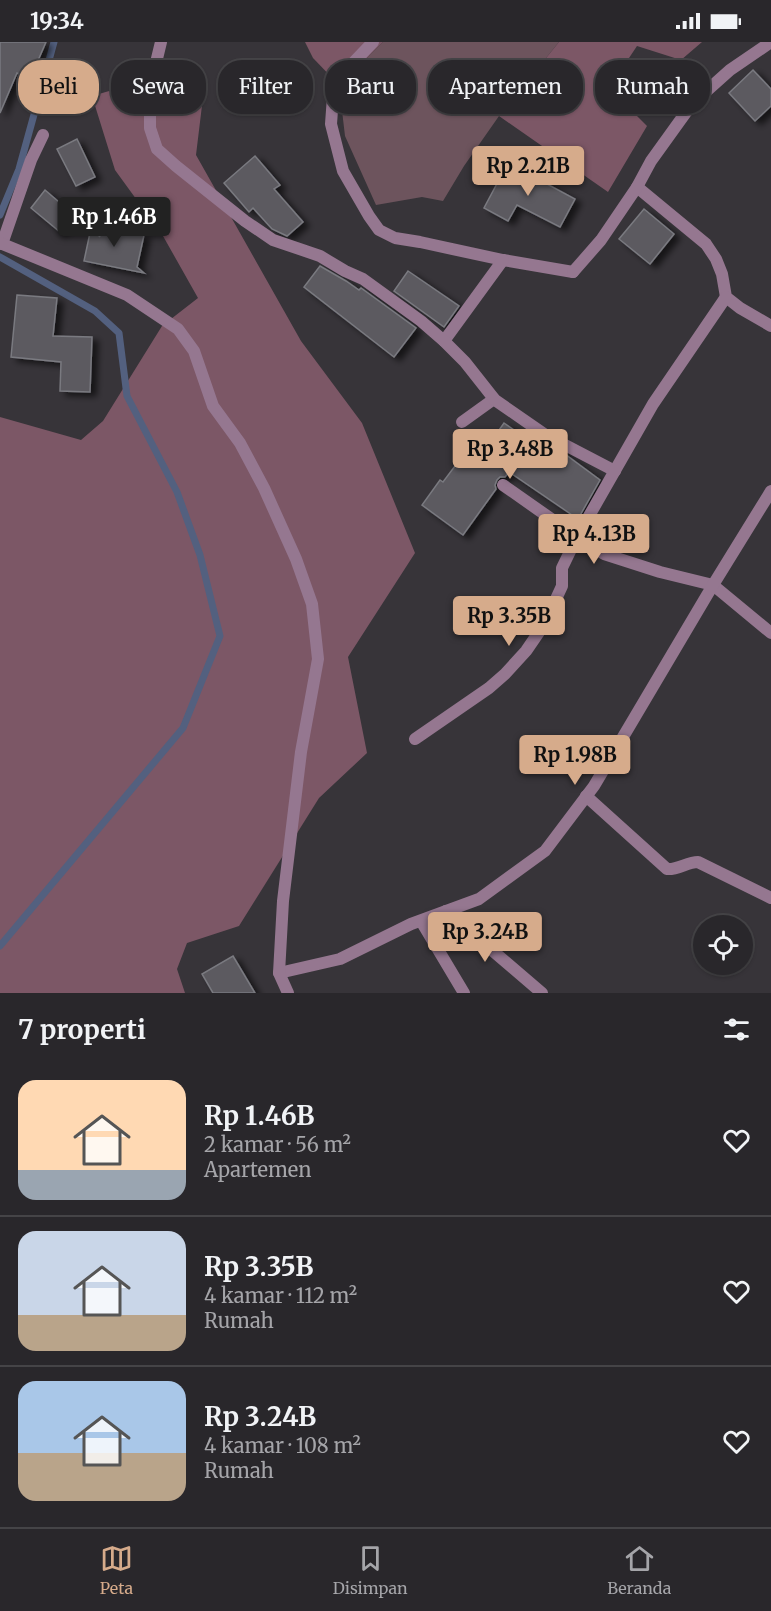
<!DOCTYPE html>
<html lang="id">
<meta charset="utf-8">
<style>
:root{--surface:#29272b;--page:#353337;--text:#f1f3f6;--muted:#a5a5a9;--line:#454447;--accent:#d6ab8b}
body{margin:0;font-family:Merriweather,serif;background:var(--page);color:var(--text);height:100vh;display:flex;flex-direction:column;font-size:22px;white-space:nowrap}
*{box-sizing:border-box;margin:0}
p{font-size:20px;color:var(--muted)}
.icon{flex:none;width:33px;height:33px;fill:none;stroke:currentColor;stroke-width:2;stroke-linecap:round;stroke-linejoin:round}
.map{position:relative;height:951px;overflow:hidden}
.drawer{display:flex;flex-direction:column;background:var(--surface);flex:1}
.drawer>*{flex:none}
.top-card{position:absolute;left:18px;top:18px;width:735px;height:54px;display:flex;gap:12px}
.controls{position:absolute;left:693px;top:873px;display:grid;gap:12px}
.controls a{display:grid;place-items:center;width:60px;height:60px;border-radius:50%;background:var(--surface);box-shadow:0 2px 4px #0004,0 0 0 2px var(--line);font-size:30px}
.price{position:absolute;translate:-50% -51px;padding:0 14px;border-radius:6px;background:var(--accent);color:#111;font-size:20px;line-height:39px;filter:drop-shadow(0 2px 3px #0008)}
.price::after{content:'';position:absolute;left:50%;top:36px;width:18px;height:14px;margin-left:-9px;background:inherit;clip-path:polygon(0 0,100% 0,50% 100%)}
.price.on{background:#222;color:#fff}
ul{padding:0;list-style:none}
li{display:flex;align-items:center;gap:18px;height:150px;padding:0 18px}
li+li{border-top:2px solid var(--line)}
li span{display:grid;place-items:center;flex:none;width:168px;height:120px;border-radius:18px;color:#555}
li>.icon{margin-inline-start:auto}
span .icon{width:72px;height:72px;fill:#fffc;stroke-width:1}
li b{font-size:26px}
h2{display:flex;justify-content:space-between;align-items:center;height:72px;padding:0 18px;font-size:26px}
.tag{padding:0 21px;border-radius:24px;background:var(--surface);box-shadow:0 2px 4px #0004,0 0 0 2px var(--line);font-size:21px;line-height:54px}
.tag.on{background:var(--accent);color:#111}
.status{display:flex;justify-content:space-between;align-items:center;height:42px;padding:0 30px;background:var(--surface);direction:ltr}
.status svg{height:16px;fill:currentColor}
.tab-bar{display:flex;justify-content:space-around;align-items:center;height:84px;border-top:2px solid var(--line);background:var(--surface);font-size:16px;color:var(--muted)}
.tab-bar a{display:grid;justify-items:center;gap:3px}
.tab-bar .on{color:var(--accent)}
.map>svg:first-child{display:block}
.green{fill:#6d545d}
.forest{fill:#7c5766}
.lines{fill:none;stroke-linecap:round;stroke-linejoin:round}
.stream{stroke:#53607f;stroke-width:7}
.building{fill:#5b5a60;stroke:#7a7a80;stroke-width:1.5;filter:url(#shadow)}
.service{stroke:#957790;stroke-width:12}
.minor{stroke:#957790;stroke-width:12}
.tertiary{stroke:#957790;stroke-width:12}
</style>
<div class="status"><b>19:34</b><svg viewBox="0 0 49 12"><path d="M0 12V9h3v3zM5 12V6h3v6zM10 12V3h3v9zM15 12V0h3v12zM26 1h20v11H26zM47 4h2v5h-2z"/></svg></div>
<div class="map">
<svg width="771" height="951" viewBox="0 0 771 951">
<defs>
<filter id="shadow"><feDropShadow dx="6" dy="4" stdDeviation="3" flood-color="#0009"/></filter>
</defs>
<rect width="100%" height="100%" fill="#373439"/>
<polygon class="green" points="383,0 559,0 499,74 464,124 443,159 422,155 376,163 345,94 339,43"/>
<g class="forest">
<polygon points="305,0 383,0 339,43 313,16"/>
<polygon points="559,0 702,0 681,18 637,4 609,46 647,84 608,150 499,74"/>
<polygon points="137,44 204,47 196,113 301,299 362,381 415,511 348,615 367,711 319,756 239,884 187,901 177,927 185,951 0,951 0,375 81,398 103,379 162,284 198,256 163,194 115,128 92,54 116,47"/>
</g>
<g class="lines">
<g class="stream">
<polyline points="0,173 19,127 54,0"/>
<polyline points="0,215 95,269 119,291 127,354 177,450 200,513 220,594 183,686 0,904"/>
</g>
</g>
<g class="building">
<polygon points="0,0 46,0 30,37 17,31 0,71"/>
<polygon points="753,28 771,47 771,64 755,79 729,51"/>
<polygon points="77,97 95,135 76,144 57,107"/>
<polygon points="255,114 280,143 274,147 303,180 287,194 272,187 253,166 249,170 224,141"/>
<polygon points="508,121 575,157 560,185 517,163 508,179 484,166"/>
<polygon points="45,148 74,173 60,190 31,166"/>
<polygon points="644,167 674,192 650,222 619,197"/>
<polygon points="94,183 144,193 137,225 144,231 84,219 91,186 100,195"/>
<polygon points="320,224 346,239 359,248 361,246 416,286 394,315 304,245"/>
<polygon points="408,229 459,264 444,285 394,249"/>
<polygon points="17,253 57,256 53,294 92,295 90,350 60,349 61,320 11,315"/>
<polygon points="504,381 547,411 551,405 562,410 600,438 578,477 509,430 505,435 500,435 497,438 495,443 496,447 463,493 422,463 440,438 443,440 461,416 473,425"/>
<polygon points="233,914 255,951 213,951 202,932"/>
</g>
<g class="lines">
<g class="service">
<polyline points="373,0 334,41 331,82 343,129 369,174 379,188 395,196 420,200 503,218 573,230"/>
<polyline points="444,299 503,218"/>
<polyline points="462,380 494,357"/>
</g>
<g class="minor">
<polyline points="161,0 153,33 150,68 150,86 157,107 176,124 245,179 273,198 320,214 345,229 363,237 421,279 444,299 465,320 495,358 544,392 615,429"/>
<polyline points="637,145 706,202 716,217 722,232 726,255 740,266 771,284"/>
<polyline points="2,202 31,118 43,93"/>
<polyline points="573,230 601,198 637,145 651,119 692,62 730,28 771,0"/>
<polyline points="503,443 577,495 604,512 660,530 713,543 771,591"/>
<polyline points="415,697 489,646 505,632 526,609 539,590 556,557 562,544 562,526 577,495 653,362 726,255"/>
<path d="M586,754l81,73c11,1 20,-7 31,-7l73,36"/>
<polyline points="446,869 542,951"/>
<polyline points="421,879 464,951"/>
<polyline points="279,931 340,917 411,882 479,857 545,809 594,744 713,543 771,449"/>
</g>
<polyline class="tertiary" points="0,201 127,253 178,287 194,309 213,364 240,401 264,446 296,517 312,562 318,617 301,710 283,859 279,931 288,951"/>
</g>
</svg>
<div class="controls">
<a><svg class="icon" aria-label="locate" viewBox="0 0 24 24"><circle cx="12" cy="12" r="6"/><path d="M12 2v4M12 18v4M2 12h4M18 12h4"/></svg></a>
</div>
<b class="price" style="left:528px;top:155px">Rp 2.21B</b>
<b class="price on" style="left:114px;top:206px">Rp 1.46B</b>
<b class="price" style="left:510px;top:438px">Rp 3.48B</b>
<b class="price" style="left:594px;top:523px">Rp 4.13B</b>
<b class="price" style="left:509px;top:605px">Rp 3.35B</b>
<b class="price" style="left:575px;top:744px">Rp 1.98B</b>
<b class="price" style="left:485px;top:921px">Rp 3.24B</b>
<div class="top-card">
<a class="tag on">Beli</a>
<a class="tag">Sewa</a>
<a class="tag">Filter</a>
<a class="tag">Baru</a>
<a class="tag">Apartemen</a>
<a class="tag">Rumah</a>
</div>
</div>
<section class="drawer">
<h2>7 properti<svg class="icon" aria-label="filters" viewBox="0 0 24 24"><path d="M4 7h16M4 17h16"/><circle cx="9" cy="7" r="2"/><circle cx="15" cy="17" r="2"/></svg></h2>
<ul>
<li><span style="background:linear-gradient(#ffd9b3 75%,#9aa5b1 0)"><svg class="icon" aria-label="home" viewBox="0 0 24 24"><path d="M3 11l9-7 9 7M6 9v11h12V9"/></svg></span><div><b>Rp 1.46B</b><p>2 kamar · 56 m²</p><p>Apartemen</p></div><svg class="icon" aria-label="heart" viewBox="0 0 24 24"><path d="M12 20l-8-8c-3-5 5-10 8-4 3-6 11-1 8 4z"/></svg></li>
<li><span style="background:linear-gradient(#c9d6e8 70%,#b9a48a 0)"><svg class="icon" aria-label="home" viewBox="0 0 24 24"><path d="M3 11l9-7 9 7M6 9v11h12V9"/></svg></span><div><b>Rp 3.35B</b><p>4 kamar · 112 m²</p><p>Rumah</p></div><svg class="icon" aria-label="heart" viewBox="0 0 24 24"><path d="M12 20l-8-8c-3-5 5-10 8-4 3-6 11-1 8 4z"/></svg></li>
<li><span style="background:linear-gradient(#a9c7e8 60%,#b9a48a 0)"><svg class="icon" aria-label="home" viewBox="0 0 24 24"><path d="M3 11l9-7 9 7M6 9v11h12V9"/></svg></span><div><b>Rp 3.24B</b><p>4 kamar · 108 m²</p><p>Rumah</p></div><svg class="icon" aria-label="heart" viewBox="0 0 24 24"><path d="M12 20l-8-8c-3-5 5-10 8-4 3-6 11-1 8 4z"/></svg></li>
</ul>
</section>
<nav class="tab-bar">
<a class="on"><svg class="icon" aria-label="map" viewBox="0 0 24 24"><path d="M3 6l6-2 6 2 6-2v14l-6 2-6-2-6 2zM9 4v14M15 6v14"/></svg>Peta</a>
<a><svg class="icon" aria-label="saved" viewBox="0 0 24 24"><path d="M7 4h10v16l-5-4-5 4z"/></svg>Disimpan</a>
<a><svg class="icon" aria-label="home" viewBox="0 0 24 24"><path d="M3 11l9-7 9 7M6 9v11h12V9"/></svg>Beranda</a>
</nav>
